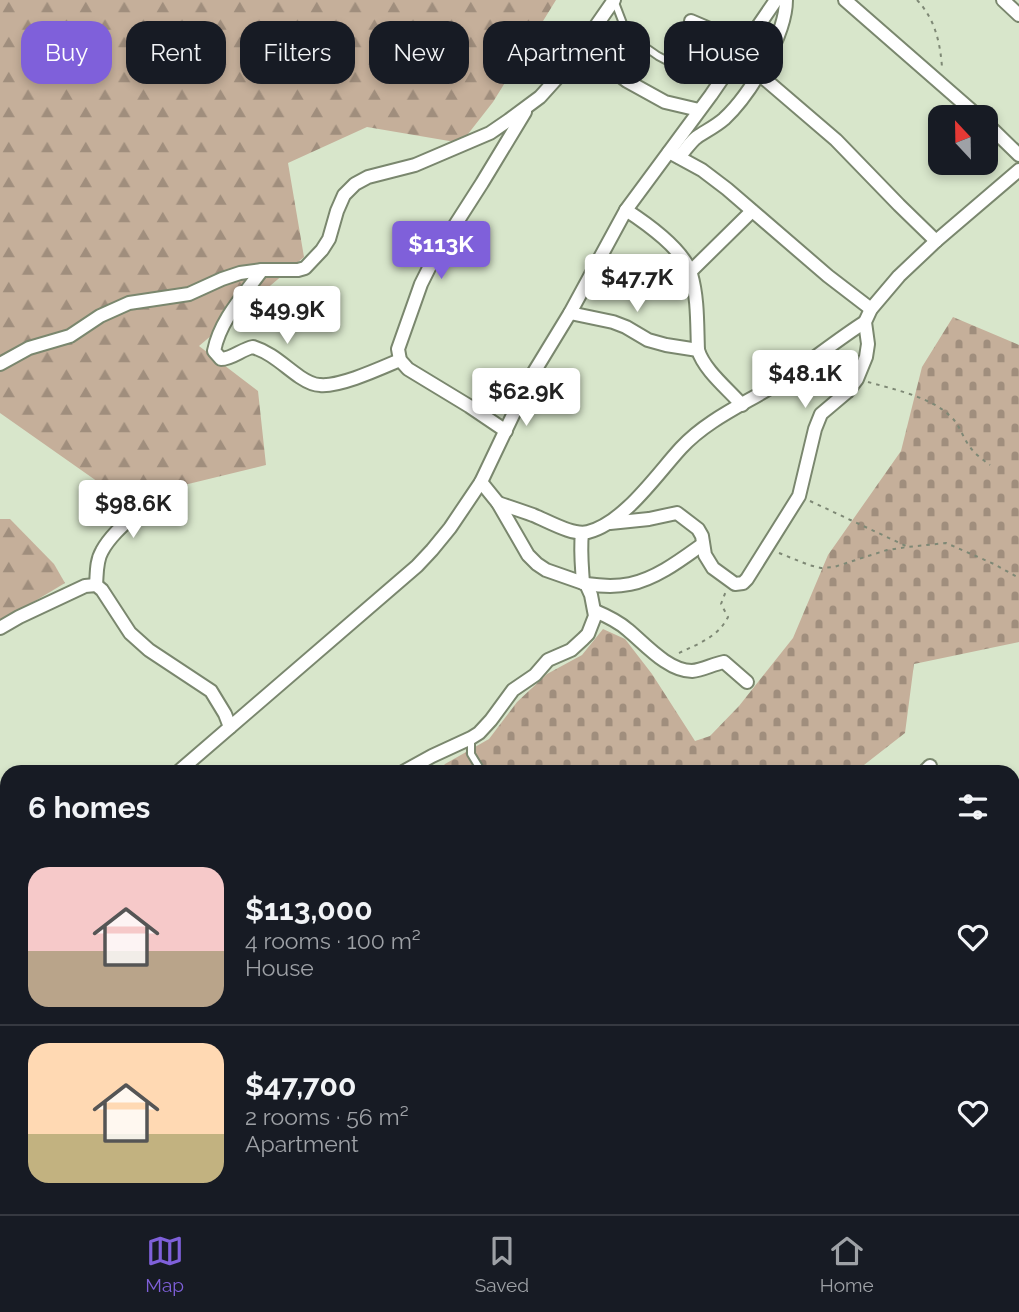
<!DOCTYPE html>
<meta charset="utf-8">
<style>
:root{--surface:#171b24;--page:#242831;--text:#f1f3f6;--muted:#9ea1a6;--line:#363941;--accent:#7f60da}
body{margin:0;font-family:Raleway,sans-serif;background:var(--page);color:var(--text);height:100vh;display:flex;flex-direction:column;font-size:26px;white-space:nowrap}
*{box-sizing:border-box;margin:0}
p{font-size:23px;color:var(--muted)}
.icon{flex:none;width:38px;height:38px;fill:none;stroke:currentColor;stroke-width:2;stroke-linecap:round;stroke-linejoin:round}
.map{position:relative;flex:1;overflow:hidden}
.details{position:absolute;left:0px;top:765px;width:1020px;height:450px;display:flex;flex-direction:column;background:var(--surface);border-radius:21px 21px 0 0;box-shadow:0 4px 10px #0003}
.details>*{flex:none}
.hud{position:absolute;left:21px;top:21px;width:978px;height:63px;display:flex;gap:14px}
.needle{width:46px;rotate:338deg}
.fabs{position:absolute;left:928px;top:105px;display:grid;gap:14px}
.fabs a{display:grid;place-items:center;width:70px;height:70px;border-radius:14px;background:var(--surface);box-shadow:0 4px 10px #0003;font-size:35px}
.price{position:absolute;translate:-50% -60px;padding:0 16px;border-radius:7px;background:#fff;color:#222;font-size:23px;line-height:46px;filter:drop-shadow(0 2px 4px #0008)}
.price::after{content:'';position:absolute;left:50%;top:42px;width:21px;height:16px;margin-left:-10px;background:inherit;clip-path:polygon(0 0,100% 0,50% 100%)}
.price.selected{background:var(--accent);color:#fff}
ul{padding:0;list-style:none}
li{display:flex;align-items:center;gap:21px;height:175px;padding:0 28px}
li+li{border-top:2px solid var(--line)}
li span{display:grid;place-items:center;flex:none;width:196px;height:140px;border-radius:21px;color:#555}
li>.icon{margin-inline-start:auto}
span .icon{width:84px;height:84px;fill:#fffc;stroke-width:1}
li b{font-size:30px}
h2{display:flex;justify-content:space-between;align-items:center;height:84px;padding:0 28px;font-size:30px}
.chip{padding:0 24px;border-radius:21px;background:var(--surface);box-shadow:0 4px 10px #0003;font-size:24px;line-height:63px}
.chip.selected{background:var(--accent);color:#fff}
.dock{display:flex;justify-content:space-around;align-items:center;height:98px;border-top:2px solid var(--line);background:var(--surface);font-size:19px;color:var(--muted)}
.dock a{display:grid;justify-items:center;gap:4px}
.dock .selected{color:var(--accent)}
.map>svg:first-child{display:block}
.forest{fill:url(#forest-firs)}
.cemetery{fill:url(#cemetery-stones)}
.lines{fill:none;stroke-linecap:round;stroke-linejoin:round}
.lane-casing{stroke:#7a876e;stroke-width:10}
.street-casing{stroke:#7a876e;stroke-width:16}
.path{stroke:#7e8875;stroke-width:2;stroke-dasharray:3.5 5;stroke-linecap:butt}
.lane{stroke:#fff;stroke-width:6}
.street{stroke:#fff;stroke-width:12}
</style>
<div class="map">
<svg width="1019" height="1214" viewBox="0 0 1019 1214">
<defs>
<pattern id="forest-firs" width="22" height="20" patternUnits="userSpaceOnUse" patternTransform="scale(1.75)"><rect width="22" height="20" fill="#c5af9a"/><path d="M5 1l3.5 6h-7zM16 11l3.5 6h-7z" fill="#a08e7d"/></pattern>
<pattern id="cemetery-stones" width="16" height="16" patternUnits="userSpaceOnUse" patternTransform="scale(1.75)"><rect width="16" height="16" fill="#c5af9a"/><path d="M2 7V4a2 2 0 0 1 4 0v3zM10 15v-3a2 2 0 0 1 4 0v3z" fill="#a08e7d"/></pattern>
</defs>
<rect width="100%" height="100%" fill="#d8e6cb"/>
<g class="forest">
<polygon points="0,0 556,0 493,102 461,143 367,127 288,163 304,257 199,346 258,391 266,465 180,486 101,484 0,413"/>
<polygon points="0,519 10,519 54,564 65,583 0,622"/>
</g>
<polygon class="cemetery" points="953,317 1019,345 1019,642 914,664 905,733 855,772 438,772 445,764 489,739 517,702 547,674 582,655 603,629 625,639 652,674 695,741 710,736 739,706 793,638 828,555 901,451 922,367"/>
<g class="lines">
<defs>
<g id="lane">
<polyline points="614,0 624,26 635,40 658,56 677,66 722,78"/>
<polyline points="471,739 471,754 482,772"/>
</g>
<g id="street">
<polyline points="845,0 979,117"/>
<polyline points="1003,0 1019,15"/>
<polyline points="691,21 745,44"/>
<polyline points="582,47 627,81 665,102 699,110"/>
<polyline points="759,74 836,140 899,205 936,241"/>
<polyline points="985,122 1019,155"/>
<polyline points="669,152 702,170 727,189 828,276 871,309"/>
<path d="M679,157c6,-6 11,-15 18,-20 9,-6 19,-11 27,-18 26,-24 62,-84 62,-119"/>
<path d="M626,210c20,13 58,40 65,64 7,24 6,51 7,76 6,20 30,39 44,55"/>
<path d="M262,270c-18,25 -42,50 -48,81l7,8c11,0 21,-10 32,-12 19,6 31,19 47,30 6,4 13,8 20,8 20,2 61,-17 80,-25"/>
<polyline points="690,272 752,211"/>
<polyline points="570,313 613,322 626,327 648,340 666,345 698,350"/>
<polyline points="0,364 29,348 70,336 100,316 129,303 189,294 222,279 240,273 262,270 298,270 305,268 322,250 329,239 337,211 344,195 355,184 368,177 415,165 490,133 509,120 540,97 568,66 614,0"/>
<polyline points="506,431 469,406 408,369 400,360 398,349 421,284 434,258 482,183 525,112"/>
<path d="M498,503c12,4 24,8 35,12 15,6 40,21 55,17 36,-9 69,-58 93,-84 27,-29 64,-44 97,-65 30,-19 57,-42 87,-61"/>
<polyline points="610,523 649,519 677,513 698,529 702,536 705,555 713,568 735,584 743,583 747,579 799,496 815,429 821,414 847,392 857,379 866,357 868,344 865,322 871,309 899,276 936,241 1019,170"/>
<path d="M582,533c-2,17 0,34 1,50"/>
<path d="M586,584c14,2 30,3 44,0 26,-5 52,-25 73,-40"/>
<path d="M96,585c1,-11 0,-24 6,-34 11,-21 39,-40 55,-59"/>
<path d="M595,611c12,5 23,10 33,19 17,14 40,41 64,41 11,-1 21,-7 32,-9l23,20"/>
<polyline points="0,628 19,617 85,586 96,585 102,590 130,633 149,650 211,691 225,714 230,727"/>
<polyline points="178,772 417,566 432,550 450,528 481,482 531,377 570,313 626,210 711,95 776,0"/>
<polyline points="403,772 432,756 471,738 479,733 491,720 513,690 535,675 548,660 571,650 583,639 588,634 595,616 591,595 586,584 546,570 537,564 528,555 498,503 481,482"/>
<polyline points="924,772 930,766"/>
<polyline points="0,929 7,922"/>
<polyline points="0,972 7,980"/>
<polyline points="0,1100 7,1112"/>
<polyline points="58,1208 61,1214"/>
<polyline points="289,1208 294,1214"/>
<polyline points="29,1214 43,1208"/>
<polyline points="185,1214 192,1208"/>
<polyline points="437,1214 440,1208"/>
<polyline points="563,1214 570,1208"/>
<polyline points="804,1214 807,1208"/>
</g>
</defs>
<use href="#lane" class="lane-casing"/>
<use href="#street" class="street-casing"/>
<g class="path">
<path d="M917,0c18,19 23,42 25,67"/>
<path d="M868,382c25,7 62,15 81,33 11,9 13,22 21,32 5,7 13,13 20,18"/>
<polyline points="810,501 906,546"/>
<polyline points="779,553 809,565 821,568 834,567 887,550 907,547 946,543 994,564 1019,578"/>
<path d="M679,653c19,-9 39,-16 49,-36l-7,-13 5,-13"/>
</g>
<use href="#lane" class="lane"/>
<use href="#street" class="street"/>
</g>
</svg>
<div class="fabs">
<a><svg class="needle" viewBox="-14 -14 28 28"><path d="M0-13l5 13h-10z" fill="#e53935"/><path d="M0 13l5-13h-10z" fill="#9ea1a6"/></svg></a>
</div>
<b class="price selected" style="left:441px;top:281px">$113K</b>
<b class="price" style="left:637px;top:314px">$47.7K</b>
<b class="price" style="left:287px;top:346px">$49.9K</b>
<b class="price" style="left:805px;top:410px">$48.1K</b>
<b class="price" style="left:526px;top:428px">$62.9K</b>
<b class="price" style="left:133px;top:540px">$98.6K</b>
<div class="hud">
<a class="chip selected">Buy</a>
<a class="chip">Rent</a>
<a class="chip">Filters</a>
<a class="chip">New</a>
<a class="chip">Apartment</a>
<a class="chip">House</a>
</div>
<section class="details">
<h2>6 homes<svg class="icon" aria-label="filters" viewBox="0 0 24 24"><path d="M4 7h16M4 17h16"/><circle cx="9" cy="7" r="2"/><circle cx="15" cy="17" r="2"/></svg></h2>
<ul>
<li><span style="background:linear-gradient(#f6c9c9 60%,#b9a48a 0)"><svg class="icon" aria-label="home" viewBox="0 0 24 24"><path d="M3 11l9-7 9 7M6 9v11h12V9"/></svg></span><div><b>$113,000</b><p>4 rooms · 100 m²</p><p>House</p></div><svg class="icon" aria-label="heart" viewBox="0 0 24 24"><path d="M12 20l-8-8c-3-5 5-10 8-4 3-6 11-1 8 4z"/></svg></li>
<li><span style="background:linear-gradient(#ffd9b3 65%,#c2b280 0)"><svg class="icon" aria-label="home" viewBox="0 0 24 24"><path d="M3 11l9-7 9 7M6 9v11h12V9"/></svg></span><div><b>$47,700</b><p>2 rooms · 56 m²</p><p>Apartment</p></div><svg class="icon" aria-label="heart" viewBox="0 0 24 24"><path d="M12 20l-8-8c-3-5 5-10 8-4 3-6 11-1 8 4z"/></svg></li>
</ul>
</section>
</div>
<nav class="dock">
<a class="selected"><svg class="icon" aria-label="map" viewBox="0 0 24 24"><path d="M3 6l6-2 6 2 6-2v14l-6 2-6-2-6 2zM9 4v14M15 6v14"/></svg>Map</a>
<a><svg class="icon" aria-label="saved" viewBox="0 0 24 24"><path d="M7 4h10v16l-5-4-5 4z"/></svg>Saved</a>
<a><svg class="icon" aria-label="home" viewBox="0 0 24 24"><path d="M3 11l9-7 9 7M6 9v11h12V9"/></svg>Home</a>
</nav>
